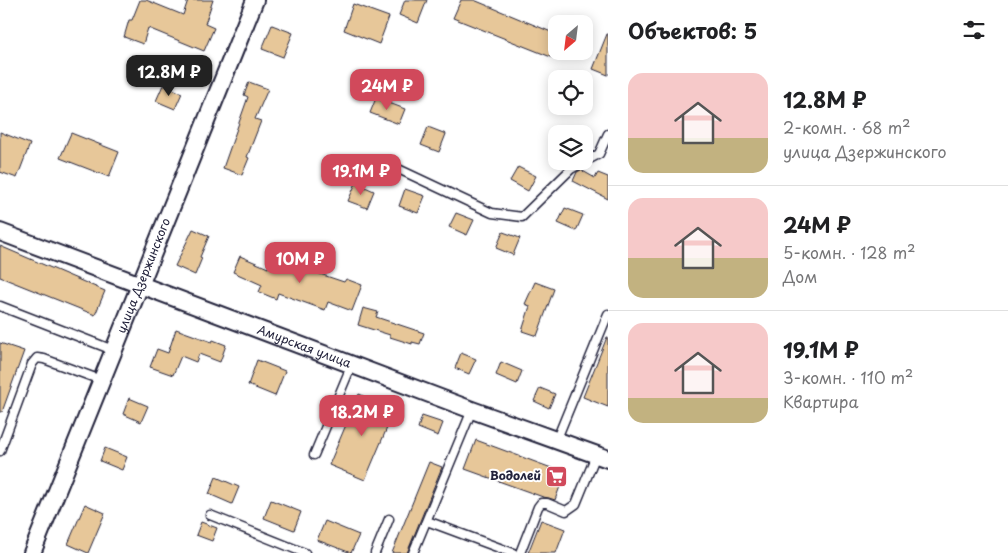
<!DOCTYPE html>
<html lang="ru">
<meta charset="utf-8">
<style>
:root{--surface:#fff;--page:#f2f2f2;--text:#202124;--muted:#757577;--line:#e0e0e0;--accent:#d1495b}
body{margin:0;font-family:"Playpen Sans",sans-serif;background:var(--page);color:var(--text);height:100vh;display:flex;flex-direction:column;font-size:19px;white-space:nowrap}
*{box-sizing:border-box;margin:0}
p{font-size:16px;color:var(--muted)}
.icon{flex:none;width:28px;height:28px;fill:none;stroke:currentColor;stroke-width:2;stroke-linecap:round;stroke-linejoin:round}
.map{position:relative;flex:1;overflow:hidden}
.panel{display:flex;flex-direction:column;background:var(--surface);width:400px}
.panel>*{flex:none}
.needle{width:32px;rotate:208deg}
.buttons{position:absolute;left:548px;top:15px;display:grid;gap:10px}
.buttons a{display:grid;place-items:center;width:45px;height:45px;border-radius:10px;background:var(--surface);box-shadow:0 2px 12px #0003;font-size:25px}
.price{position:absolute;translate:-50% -42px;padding:0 11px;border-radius:10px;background:var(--accent);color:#fff;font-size:16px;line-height:32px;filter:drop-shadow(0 1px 2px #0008)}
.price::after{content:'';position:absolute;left:50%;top:30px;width:15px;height:11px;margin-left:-8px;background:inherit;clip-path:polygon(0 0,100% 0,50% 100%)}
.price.active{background:#222;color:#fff}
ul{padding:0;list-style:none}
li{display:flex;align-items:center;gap:15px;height:125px;padding:0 20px}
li+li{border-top:1px solid var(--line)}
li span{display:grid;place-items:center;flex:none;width:140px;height:100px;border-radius:15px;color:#555}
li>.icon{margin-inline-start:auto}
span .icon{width:60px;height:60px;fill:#fffc;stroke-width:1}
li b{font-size:21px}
h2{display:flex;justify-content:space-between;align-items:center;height:60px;padding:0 20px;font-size:21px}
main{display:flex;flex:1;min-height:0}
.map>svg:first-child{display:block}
.building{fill:#e7c799;stroke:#22223b}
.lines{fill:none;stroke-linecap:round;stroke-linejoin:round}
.lane-casing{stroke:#22223b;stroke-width:11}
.street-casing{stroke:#22223b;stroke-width:20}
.lane{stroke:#fff;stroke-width:8}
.street{stroke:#fff;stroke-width:16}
.labels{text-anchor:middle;stroke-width:4;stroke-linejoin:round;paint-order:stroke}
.street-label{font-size:12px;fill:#22223b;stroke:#fff}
.poi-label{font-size:12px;font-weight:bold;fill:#22223b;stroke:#fff;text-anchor:end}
</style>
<main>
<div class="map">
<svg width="608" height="553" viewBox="0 0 608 553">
<rect width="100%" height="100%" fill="#fff"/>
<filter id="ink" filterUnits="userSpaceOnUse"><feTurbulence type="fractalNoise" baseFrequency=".02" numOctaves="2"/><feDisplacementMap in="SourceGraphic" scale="10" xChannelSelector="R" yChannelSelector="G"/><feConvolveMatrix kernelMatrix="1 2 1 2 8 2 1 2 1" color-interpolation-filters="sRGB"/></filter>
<g filter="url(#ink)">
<g class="building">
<polygon points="140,0 146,0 183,15 188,0 213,0 205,24 214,28 204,51 148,28 143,44 124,37 129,20 132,20"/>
<polygon points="405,0 427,0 418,23 399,15"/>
<polygon points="461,0 474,0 556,34 556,59 453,18"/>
<polygon points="353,4 389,17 379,44 344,30"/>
<polygon points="272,25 293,33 283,57 262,49"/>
<polygon points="607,34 608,34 608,75 593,69"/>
<polygon points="249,82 268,89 255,119 261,121 247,157 249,158 242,175 223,168 248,97 244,95"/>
<polygon points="163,85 182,93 175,109 156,101"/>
<polygon points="376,98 405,109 399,124 370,113"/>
<polygon points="428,127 446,134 439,152 421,145"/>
<polygon points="0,132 30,144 17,178 0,172"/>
<polygon points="71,133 119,152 109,177 60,158"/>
<polygon points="518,167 536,176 528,191 510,181"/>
<polygon points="581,170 595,178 598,173 608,177 608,199 573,181 577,172"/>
<polygon points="356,183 374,191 367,208 348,201"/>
<polygon points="405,189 425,196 418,213 399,206"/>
<polygon points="565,208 583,215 576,231 558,223"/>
<polygon points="456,213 474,220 467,235 449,227"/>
<polygon points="193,229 209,236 200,257 202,258 195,275 175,266"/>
<polygon points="503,232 520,238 513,255 496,248"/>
<polygon points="0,246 105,291 95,315 0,277"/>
<polygon points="240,256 268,268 271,259 301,270 302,268 344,282 346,279 362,285 352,311 328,302 325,310 278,293 276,299 259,292 262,285 233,272"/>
<polygon points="535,282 554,289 537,336 522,331 530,306 525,304"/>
<polygon points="363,308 378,312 376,317 424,333 420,344 412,342 412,344 390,337 390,335 358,325"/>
<polygon points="176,329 212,342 213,340 226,345 220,362 199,354 196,362 181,356 173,375 150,367 157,349 168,353"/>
<polygon points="607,337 608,337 608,407 583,397"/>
<polygon points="0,343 24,351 2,412 0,412"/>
<polygon points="461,353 476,359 469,374 455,368"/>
<polygon points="257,360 285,371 275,396 248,385"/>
<polygon points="501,362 522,371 517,384 496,375"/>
<polygon points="540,388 555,394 549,408 534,401"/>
<polygon points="359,394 395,409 365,480 329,465"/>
<polygon points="129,398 148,406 141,422 123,414"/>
<polygon points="422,416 443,423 438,436 418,428"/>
<polygon points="476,440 565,473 555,500 549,498 543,497 465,469"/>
<polygon points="105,448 127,457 122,470 100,461"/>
<polygon points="429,462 442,467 407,553 392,553"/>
<polygon points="216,477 239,487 232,504 209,494"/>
<polygon points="271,500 301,512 294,530 264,518"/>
<polygon points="85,504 105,513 88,553 68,544"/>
<polygon points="541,520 565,529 556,553 528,553"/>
<polygon points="325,521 359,535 351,553 317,540"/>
<polygon points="201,522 217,528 212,541 196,535"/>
</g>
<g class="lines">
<defs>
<g id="lane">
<polyline points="392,166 492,213 522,217 571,169 599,154 608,134"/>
<polyline points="0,306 113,350"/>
<polyline points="556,441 608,314"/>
<polyline points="0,451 32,364 37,358 44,359 101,380"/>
<polyline points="314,455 352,364"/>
<polyline points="210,515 305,553"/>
<polyline points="427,521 513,553"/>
<polyline points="375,553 389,519"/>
<polyline points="413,553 472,410"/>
<polyline points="520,553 538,507 541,503 547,503 566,511 576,504 596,455"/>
</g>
<g id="street">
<path id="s1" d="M0,232l472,178 136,49"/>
<path id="s2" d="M32,553l223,-553"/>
</g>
</defs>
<use href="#lane" class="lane-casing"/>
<use href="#street" class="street-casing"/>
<use href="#lane" class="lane"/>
<use href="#street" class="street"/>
</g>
</g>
<defs>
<symbol id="supermarket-square" viewBox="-11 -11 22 22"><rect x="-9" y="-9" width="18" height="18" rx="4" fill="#d1495b" stroke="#fff"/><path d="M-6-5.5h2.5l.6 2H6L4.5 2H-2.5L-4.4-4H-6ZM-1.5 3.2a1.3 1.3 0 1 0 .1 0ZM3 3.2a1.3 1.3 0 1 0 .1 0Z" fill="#fff"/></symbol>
</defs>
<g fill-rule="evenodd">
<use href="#supermarket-square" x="544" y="464" width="25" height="25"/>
</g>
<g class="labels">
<g class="street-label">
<text dy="4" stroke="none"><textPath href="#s2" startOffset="299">улица Дзержинского</textPath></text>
<text dy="4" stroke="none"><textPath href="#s1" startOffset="325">Амурская улица</textPath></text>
</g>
<g class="poi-label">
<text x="541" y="480">Водолей</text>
</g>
</g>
</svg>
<div class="buttons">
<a><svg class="needle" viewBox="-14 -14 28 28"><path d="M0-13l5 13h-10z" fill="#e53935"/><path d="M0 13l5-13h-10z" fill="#757577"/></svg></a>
<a><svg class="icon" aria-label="locate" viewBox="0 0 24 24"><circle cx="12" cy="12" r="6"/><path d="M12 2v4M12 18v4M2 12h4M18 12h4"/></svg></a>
<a><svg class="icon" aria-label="layers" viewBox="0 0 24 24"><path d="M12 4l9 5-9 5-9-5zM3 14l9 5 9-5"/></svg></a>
</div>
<b class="price active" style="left:169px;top:97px">12.8M ₽</b>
<b class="price" style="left:387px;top:111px">24M ₽</b>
<b class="price" style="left:361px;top:196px">19.1M ₽</b>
<b class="price" style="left:300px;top:284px">10M ₽</b>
<b class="price" style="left:362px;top:437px">18.2M ₽</b>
</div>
<section class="panel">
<h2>Объектов: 5<svg class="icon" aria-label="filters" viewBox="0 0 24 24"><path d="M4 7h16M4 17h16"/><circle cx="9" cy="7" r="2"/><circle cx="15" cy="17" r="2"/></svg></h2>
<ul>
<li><span style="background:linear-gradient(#f6c9c9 65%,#c2b280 0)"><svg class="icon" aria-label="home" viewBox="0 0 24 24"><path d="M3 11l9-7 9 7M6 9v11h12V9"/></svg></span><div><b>12.8M ₽</b><p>2-комн. · 68 m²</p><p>улица Дзержинского</p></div></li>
<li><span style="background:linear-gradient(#f6c9c9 60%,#c2b280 0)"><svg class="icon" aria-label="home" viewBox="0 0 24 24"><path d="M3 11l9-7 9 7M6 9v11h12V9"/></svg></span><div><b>24M ₽</b><p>5-комн. · 128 m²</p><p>Дом</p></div></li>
<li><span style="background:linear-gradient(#f6c9c9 75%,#c2b280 0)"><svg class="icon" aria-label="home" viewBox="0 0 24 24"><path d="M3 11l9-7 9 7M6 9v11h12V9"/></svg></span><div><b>19.1M ₽</b><p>3-комн. · 110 m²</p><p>Квартира</p></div></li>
</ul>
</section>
</main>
